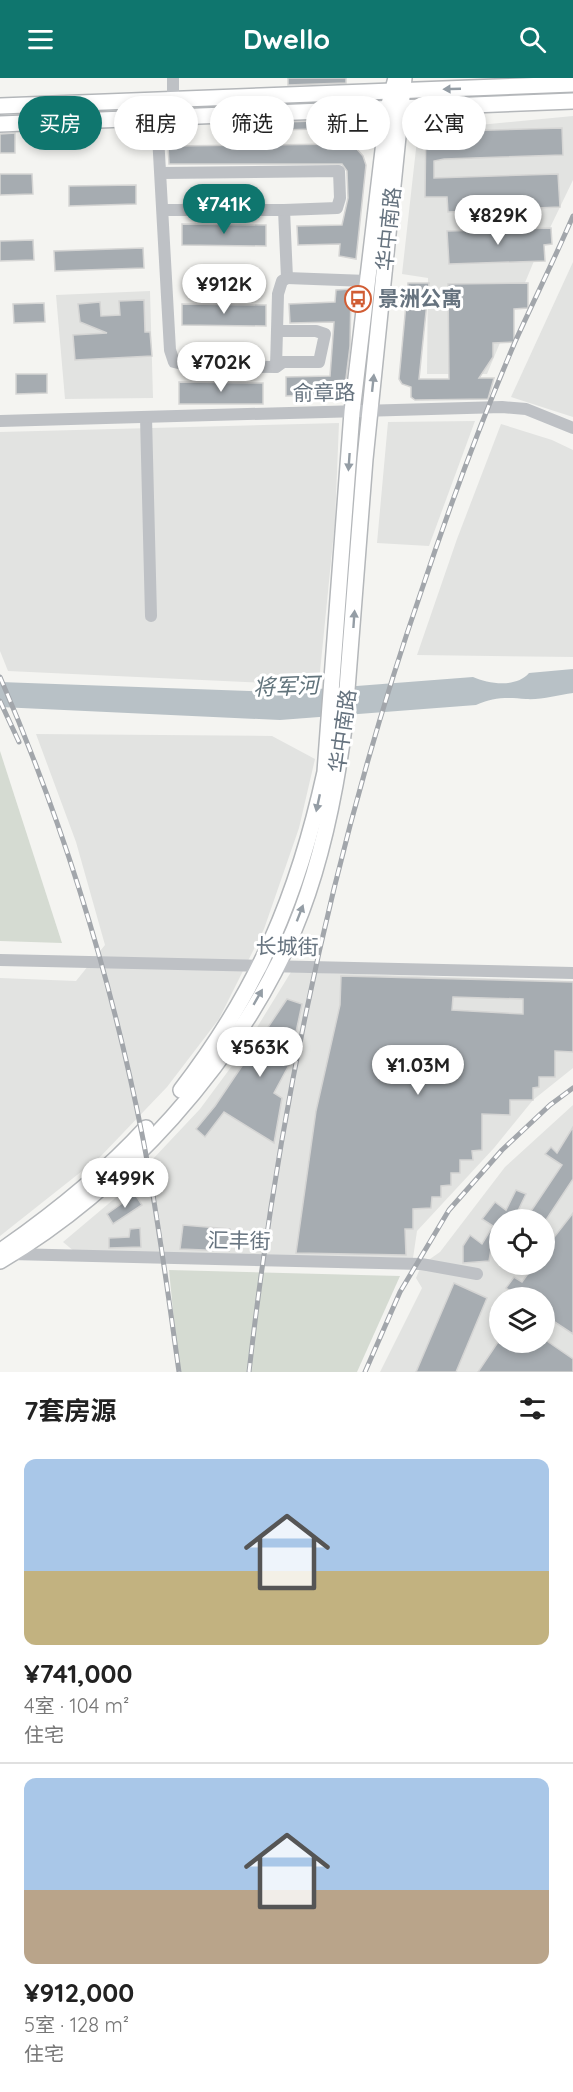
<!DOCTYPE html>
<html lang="zh">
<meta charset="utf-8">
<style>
:root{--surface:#fff;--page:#f6f6f6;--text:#222;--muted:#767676;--line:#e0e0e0;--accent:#0f766e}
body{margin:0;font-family:Quicksand,"Noto Sans SC",sans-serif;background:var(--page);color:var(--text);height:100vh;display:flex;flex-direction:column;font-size:22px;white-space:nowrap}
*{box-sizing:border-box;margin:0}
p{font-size:20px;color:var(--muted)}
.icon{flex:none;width:33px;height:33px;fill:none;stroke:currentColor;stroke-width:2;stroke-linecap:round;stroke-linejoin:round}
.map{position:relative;height:1294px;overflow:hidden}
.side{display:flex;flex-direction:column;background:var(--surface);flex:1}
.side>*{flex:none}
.banner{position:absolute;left:18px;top:18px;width:537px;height:54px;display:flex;gap:12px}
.tools{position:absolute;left:489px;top:1131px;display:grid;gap:12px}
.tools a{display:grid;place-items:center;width:66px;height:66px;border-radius:50%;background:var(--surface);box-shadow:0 3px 9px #0003;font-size:30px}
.price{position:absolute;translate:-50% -51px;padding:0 14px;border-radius:21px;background:#fff;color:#222;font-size:20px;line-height:39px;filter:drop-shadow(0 2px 3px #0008)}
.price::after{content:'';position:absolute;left:50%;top:36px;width:18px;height:14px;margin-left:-9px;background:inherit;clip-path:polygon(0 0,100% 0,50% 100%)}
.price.current{background:var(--accent);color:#fff}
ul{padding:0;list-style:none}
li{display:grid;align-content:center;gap:12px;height:318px;padding:0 24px}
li+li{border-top:2px solid var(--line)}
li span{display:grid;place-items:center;height:186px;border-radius:12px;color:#555}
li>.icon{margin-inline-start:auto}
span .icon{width:108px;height:108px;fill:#fffc;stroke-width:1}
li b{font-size:26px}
h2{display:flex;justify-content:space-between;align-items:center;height:72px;padding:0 24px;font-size:26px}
.pill{padding:0 21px;border-radius:27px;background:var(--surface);box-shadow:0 3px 9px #0003;font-size:21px;line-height:54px}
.pill.current{background:var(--accent);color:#fff}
header{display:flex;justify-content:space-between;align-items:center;height:78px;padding:0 24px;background:var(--accent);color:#fff;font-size:27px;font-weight:700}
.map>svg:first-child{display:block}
.built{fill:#e2e3e1;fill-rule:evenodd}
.green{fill:#d5dbd2}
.water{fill:#b8c1c6}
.building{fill:#a6acb1;stroke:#d5d5d4;stroke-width:1.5;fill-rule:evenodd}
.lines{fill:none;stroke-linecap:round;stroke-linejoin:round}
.major-casing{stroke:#b4b7ba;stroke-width:18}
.minor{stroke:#bec1c5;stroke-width:12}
.major{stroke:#fff;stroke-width:15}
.rail-casing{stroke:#a2a6ab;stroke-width:5}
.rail{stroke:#fff;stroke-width:3;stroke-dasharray:9;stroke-linecap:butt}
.oneway{fill:#949da5}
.labels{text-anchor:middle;stroke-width:6;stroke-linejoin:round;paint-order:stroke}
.street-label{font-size:21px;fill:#66737f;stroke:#fff}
.poi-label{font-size:21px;font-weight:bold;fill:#66737f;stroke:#fff;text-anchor:start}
.water-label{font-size:22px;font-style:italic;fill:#62747c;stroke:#fff}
</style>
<header><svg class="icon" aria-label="menu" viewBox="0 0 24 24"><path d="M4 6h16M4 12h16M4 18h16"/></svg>Dwello<svg class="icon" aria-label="search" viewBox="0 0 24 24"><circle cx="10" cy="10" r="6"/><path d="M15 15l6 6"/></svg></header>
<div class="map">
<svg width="573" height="1294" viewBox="0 0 573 1294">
<rect width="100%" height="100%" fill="#f4f4f1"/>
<g class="built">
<polygon points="573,38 573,102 534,183 487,296 427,296 428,200 402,196 418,53"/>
<polygon points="573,184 573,339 511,319"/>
<polygon points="150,213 153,320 65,321 56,217"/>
<polygon points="475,343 429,468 377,465 388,344"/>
<polygon points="339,345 335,443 319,604 286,606 8,593 0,573 0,354"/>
<polygon points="501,346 552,362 573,372 573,579 417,577 457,461"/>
<polygon points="36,656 272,658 315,681 299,750 264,851 219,941 167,1009 101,1078 0,1158 0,900 76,903 105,867 76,764"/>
<polygon points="291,894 573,903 573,990 533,1022 494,1070 417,1153 413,1180 75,1174 63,1164 120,1116 200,1031 240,977"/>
<path d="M573,1027v267h-193l42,-84 -6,-10 8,-19h6l10,-7 65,-85zM500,1142h44v44h-44zM500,1220h44v44h-44z"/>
</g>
<g class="green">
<polygon points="0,673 62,865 0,863"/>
<polygon points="169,1192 400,1198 357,1294 179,1294"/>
</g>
<path class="water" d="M573,591v24c-15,2 -32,7 -47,6 -18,-2 -33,-2 -50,6l-196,15 -280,-13v-25l279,10 194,-15c16,7 43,11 56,-4z"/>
<g class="building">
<polygon points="288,0 346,0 346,5 288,7"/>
<polygon points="459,37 460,53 562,50 563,77 444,81 434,83 434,100 558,96 560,129 448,134 447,119 425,119 426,39"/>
<polygon points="349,42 349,50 282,52 281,44"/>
<polygon points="15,55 15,75 0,75 0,56"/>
<polygon points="347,66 356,70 363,78 366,87 356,181 339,178 340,166 298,167 297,148 342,147 348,120 347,93 342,86 169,86 168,68"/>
<polygon points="0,96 32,96 33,116 0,117"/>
<polygon points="136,107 136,126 69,128 69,108"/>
<polygon points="182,146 266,147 266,168 182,167"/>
<polygon points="551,150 552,166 544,167 545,183 449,186 447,153"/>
<polygon points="33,162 34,182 0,183 0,163"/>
<polygon points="143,170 144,190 55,193 54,173"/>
<polygon points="408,205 429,205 419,301 449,301 448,206 528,205 528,230 514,231 514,264 493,265 493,279 479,300 494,300 488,321 415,322 411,319 411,309 402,306 399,301"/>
<polygon points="351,211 350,268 344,316 286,318 286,299 330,298 334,244 290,245 289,226 335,224 336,212"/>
<polygon points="144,222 145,254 150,254 152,278 75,282 73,257 107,255 80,244 78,226 100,224 101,238 120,237 119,223"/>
<polygon points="44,225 45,244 14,245 13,226"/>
<polygon points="182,226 266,227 266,248 182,247"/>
<polygon points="16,296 47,296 47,315 16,316"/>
<polygon points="179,304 263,305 263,326 179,326"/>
<path d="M341,898l232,6v70l-18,-1v26h-16v10l-6,1v12h-23v15l-28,-1v36l-10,1 1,9h-13v13h-9v12l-10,1v11h-9l-1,11 -18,1v20h-8l1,26 -110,-2 20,-142 24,-106zM453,919l70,2v15l-71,-4z"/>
<polygon points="287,921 302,926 289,987 274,1015 282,1020 274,1065 224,1034 205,1059 196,1051 215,1028"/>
<polygon points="573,1049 573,1101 546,1142 525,1142 562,1087 545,1076 551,1069 557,1075"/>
<polygon points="516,1112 526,1116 515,1139 518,1142 500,1142 500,1159 491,1171 489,1183 463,1185 463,1168 470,1157 482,1166 493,1148 482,1141 495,1124 506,1132"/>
<polygon points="135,1116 142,1127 113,1146 107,1136"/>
<polygon points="573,1135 573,1256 544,1237 544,1220 520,1220 506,1210 514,1199 522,1204 535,1186 544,1186 544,1172"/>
<polygon points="183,1147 230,1151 229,1173 180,1171"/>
<polygon points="140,1150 141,1169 109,1170 109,1160 129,1159 130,1151"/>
<polygon points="454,1205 487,1220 456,1294 416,1294"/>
<polygon points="544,1261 573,1281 573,1294 478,1294 498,1264 544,1264"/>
</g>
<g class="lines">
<defs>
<g id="major">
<polyline points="0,28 573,6"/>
<polyline points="0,46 573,23"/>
<path d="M181,1012c77,-100 117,-195 144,-318l27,-360 36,-304 8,-30"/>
<path d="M5,1170c51,-36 99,-74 141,-120"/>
<path d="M0,1183c123,-73 238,-199 294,-331 27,-64 41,-134 50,-202l21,-269 39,-381"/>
</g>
</defs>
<use href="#major" class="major-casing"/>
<g class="minor">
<polyline points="173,0 173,22"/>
<polyline points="157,40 170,272 174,284 191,288 276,289 278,216 282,203 287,200 284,132 164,132"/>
<polyline points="161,95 339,93 340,120 337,130 284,132"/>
<polyline points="287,200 367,203"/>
<polyline points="276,289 283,284 319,284 325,256 316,253 277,253"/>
<polyline points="146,339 151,538"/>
<polyline points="0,343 502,329 526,331 573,350"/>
<polyline points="0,882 573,895"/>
<polyline points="11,1176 421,1186 477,1196"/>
</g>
<use href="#major" class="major"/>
<defs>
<g id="rail">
<path d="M0,599c64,148 112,304 143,462 15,77 25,155 36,233"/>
<polyline points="0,623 19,664"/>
<path d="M249,1294c30,-265 85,-528 172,-780 28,-84 59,-168 94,-250 19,-42 40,-84 58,-126"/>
<polyline points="365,1294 400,1214 449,1132 502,1072 550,1027 573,1010"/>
</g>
</defs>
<use href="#rail" class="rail-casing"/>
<use href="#rail" class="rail"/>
</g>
<defs><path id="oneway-solid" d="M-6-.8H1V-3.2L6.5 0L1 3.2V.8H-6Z" transform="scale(1.5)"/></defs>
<g class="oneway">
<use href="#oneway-solid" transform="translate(452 11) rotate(178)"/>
<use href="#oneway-solid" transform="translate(373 305) rotate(-84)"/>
<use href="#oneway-solid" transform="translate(349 384) rotate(94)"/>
<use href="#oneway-solid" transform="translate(354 541) rotate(-86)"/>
<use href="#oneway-solid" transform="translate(318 725) rotate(102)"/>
<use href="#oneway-solid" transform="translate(300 835) rotate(-69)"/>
<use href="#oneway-solid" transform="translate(258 919) rotate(-60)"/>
</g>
<defs>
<symbol id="bus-ring" viewBox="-11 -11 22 22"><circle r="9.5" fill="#fff" stroke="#d15d34" stroke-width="1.5"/><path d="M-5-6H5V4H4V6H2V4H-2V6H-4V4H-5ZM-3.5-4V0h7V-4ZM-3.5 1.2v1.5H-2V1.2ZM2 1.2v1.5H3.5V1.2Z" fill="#d15d34"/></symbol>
</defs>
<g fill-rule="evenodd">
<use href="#bus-ring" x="343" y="206" width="30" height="30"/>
</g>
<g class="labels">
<g class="street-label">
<text transform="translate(389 151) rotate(-84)" y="7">华中南路</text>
<text transform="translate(324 315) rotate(-1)" y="7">俞章路</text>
<text transform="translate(343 653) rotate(-82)" y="7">华中南路</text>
<text transform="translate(287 869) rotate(1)" y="7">长城街</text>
<text transform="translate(239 1163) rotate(1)" y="7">汇丰街</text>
</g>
<g class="poi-label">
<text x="378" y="228">景洲公寓</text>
</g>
<g class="water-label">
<text transform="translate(286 608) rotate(-2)" y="8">将军河</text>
</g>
</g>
</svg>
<div class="tools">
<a><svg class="icon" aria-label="locate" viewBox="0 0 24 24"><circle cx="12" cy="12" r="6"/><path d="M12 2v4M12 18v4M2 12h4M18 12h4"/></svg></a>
<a><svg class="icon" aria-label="layers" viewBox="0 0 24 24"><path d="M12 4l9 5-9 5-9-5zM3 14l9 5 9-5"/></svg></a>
</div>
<b class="price current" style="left:224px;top:157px">¥741K</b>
<b class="price" style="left:498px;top:168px">¥829K</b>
<b class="price" style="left:224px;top:237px">¥912K</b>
<b class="price" style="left:221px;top:315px">¥702K</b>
<b class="price" style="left:260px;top:1000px">¥563K</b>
<b class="price" style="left:418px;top:1018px">¥1.03M</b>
<b class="price" style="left:125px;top:1131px">¥499K</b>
<div class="banner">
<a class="pill current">买房</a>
<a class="pill">租房</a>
<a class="pill">筛选</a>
<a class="pill">新上</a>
<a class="pill">公寓</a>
</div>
</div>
<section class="side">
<h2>7套房源<svg class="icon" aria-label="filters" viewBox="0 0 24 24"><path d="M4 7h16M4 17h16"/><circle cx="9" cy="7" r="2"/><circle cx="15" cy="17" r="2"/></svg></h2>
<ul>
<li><span style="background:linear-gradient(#a9c7e8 60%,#c2b280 0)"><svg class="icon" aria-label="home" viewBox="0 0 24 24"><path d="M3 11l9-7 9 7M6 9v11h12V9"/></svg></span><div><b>¥741,000</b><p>4室 · 104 m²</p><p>住宅</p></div></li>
<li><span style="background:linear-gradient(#a9c7e8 60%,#b9a48a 0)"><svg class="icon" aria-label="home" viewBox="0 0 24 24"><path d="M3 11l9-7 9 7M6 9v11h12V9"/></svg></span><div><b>¥912,000</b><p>5室 · 128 m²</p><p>住宅</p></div></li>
</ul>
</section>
